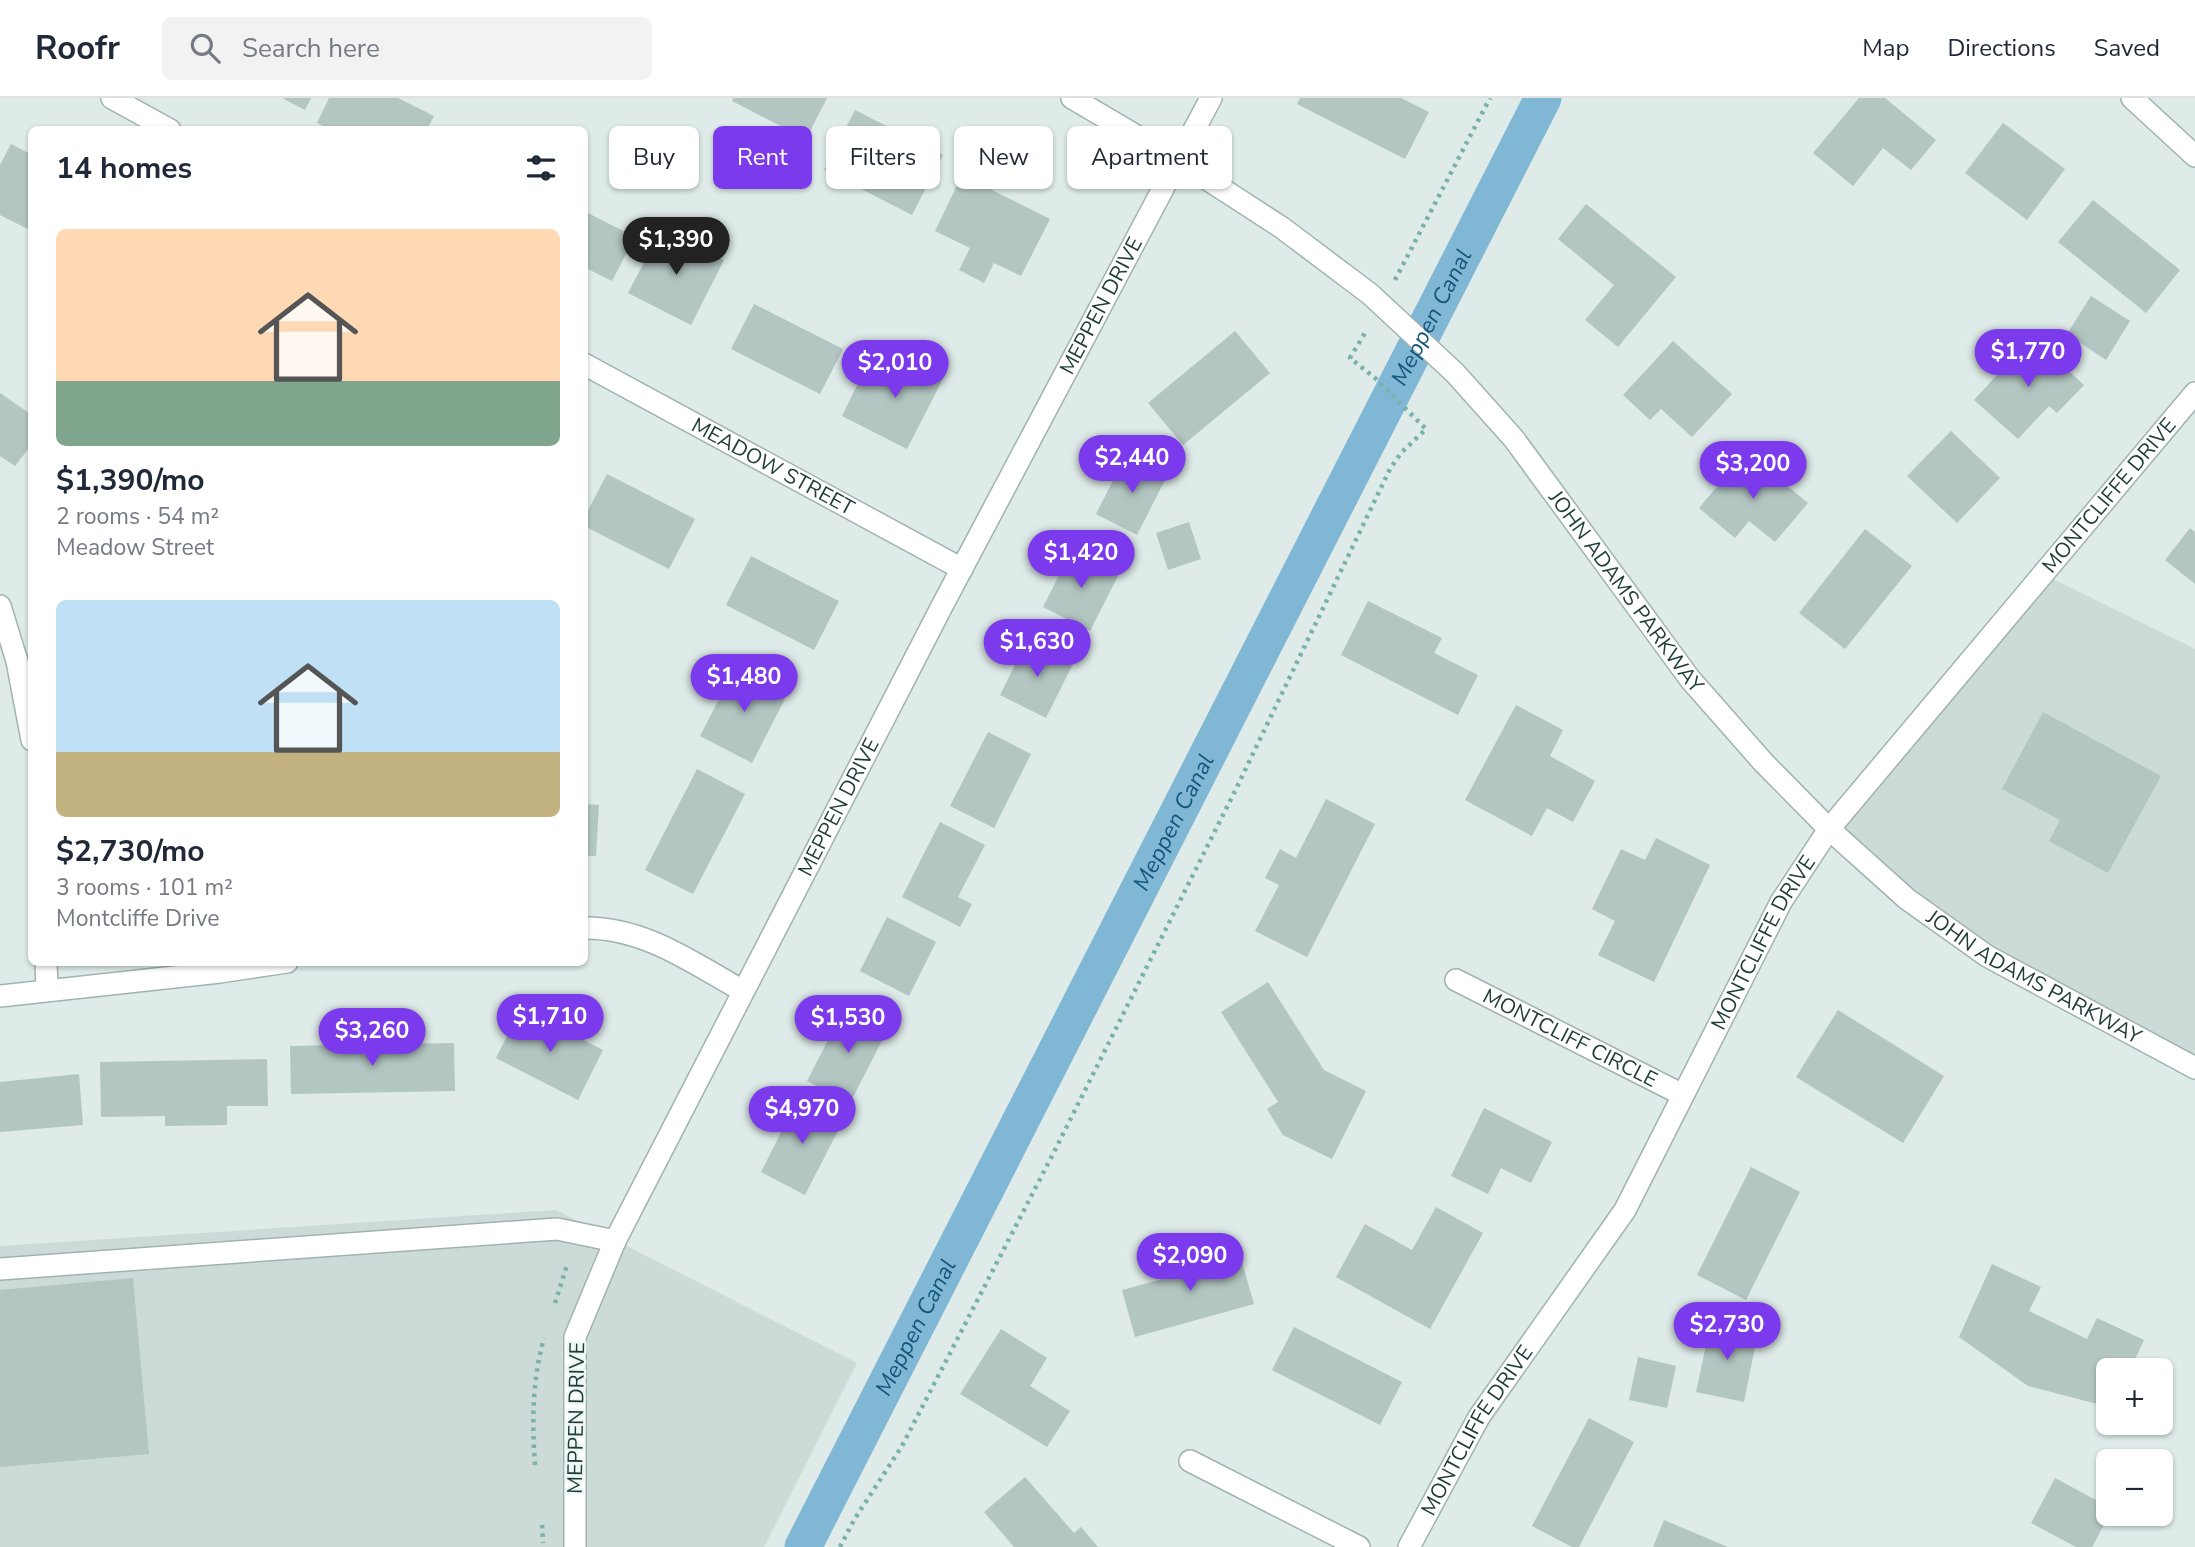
<!DOCTYPE html>
<meta charset="utf-8">
<style>
:root{--surface:#fff;--page:#f2f2f3;--text:#1f2937;--muted:#747a83;--line:#e0e1e3;--accent:#7c3aed}
body{margin:0;font-family:"Nunito Sans",sans-serif;background:var(--page);color:var(--text);height:100vh;display:flex;flex-direction:column;font-size:26px;white-space:nowrap}
*{box-sizing:border-box;margin:0}
p{font-size:23px;color:var(--muted)}
.icon{flex:none;width:38px;height:38px;fill:none;stroke:currentColor;stroke-width:2;stroke-linecap:round;stroke-linejoin:round}
.map{position:relative;flex:1;overflow:hidden}
.sheet{position:absolute;left:28px;top:28px;width:560px;height:840px;display:flex;flex-direction:column;background:var(--surface);border-radius:10px;box-shadow:0 2px 5px #0004}
.sheet>*{flex:none}
.hud{position:absolute;left:609px;top:28px;width:665px;height:63px;display:flex;gap:14px}
.controls{position:absolute;left:2096px;top:1260px;display:grid;gap:14px}
.controls a{display:grid;place-items:center;width:77px;height:77px;border-radius:10px;background:var(--surface);box-shadow:0 2px 5px #0004;font-size:35px}
.price{position:absolute;translate:-50% -60px;padding:0 16px;border-radius:24px;background:var(--accent);color:#fff;font-size:23px;line-height:46px;filter:drop-shadow(0 2px 4px #0008)}
.price::after{content:'';position:absolute;left:50%;top:42px;width:21px;height:16px;margin-left:-10px;background:inherit;clip-path:polygon(0 0,100% 0,50% 100%)}
.price.current{background:#222;color:#fff}
ul{padding:0;list-style:none}
li{display:grid;align-content:center;gap:14px;height:371px;padding:0 28px}
li span{display:grid;place-items:center;height:217px;border-radius:10px;color:#555}
li>.icon{margin-inline-start:auto}
span .icon{width:126px;height:126px;fill:#fffc;stroke-width:1}
li b{font-size:30px}
h2{display:flex;justify-content:space-between;align-items:center;height:84px;padding:0 28px;font-size:30px}
.pill{padding:0 24px;border-radius:10px;background:var(--surface);box-shadow:0 2px 5px #0004;font-size:24px;line-height:63px}
.pill.current{background:var(--accent);color:#fff}
header{display:flex;align-items:center;gap:42px;box-sizing:border-box;height:98px;padding:0 35px;background:var(--surface);border-bottom:2px solid var(--line)}
header strong{font-size:33px}
nav{display:flex;gap:38px;margin-inline-start:auto;font-size:24px}
.search{width:490px;height:63px;background:var(--page);display:flex;align-items:center;gap:18px;box-sizing:border-box;padding:0 24px;border-radius:10px;color:var(--muted);font-size:26px}
.map>svg:first-child{display:block}
.built{fill:#ccdbd7}
.lines{fill:none;stroke-linecap:round;stroke-linejoin:round}
.canal{stroke:#80b7d5;stroke-width:37}
.building{fill:#b3c6c1}
.minor-casing{stroke:#a1b3b0;stroke-width:24}
.path{stroke:#7bb1ab;stroke-width:4.5;stroke-dasharray:3.5 5;stroke-linecap:butt}
.minor{stroke:#fff;stroke-width:21}
.labels{text-anchor:middle;stroke-width:5;stroke-linejoin:round;paint-order:stroke}
.street-label{font-size:21px;fill:#1e3c39;stroke:#eef7f5}
.water-label{font-size:23px;font-style:italic;fill:#14567c;stroke:#eef7f5}
</style>
<header>
<strong>Roofr</strong>
<div class="search"><svg class="icon" aria-label="search" viewBox="0 0 24 24"><circle cx="10" cy="10" r="6"/><path d="M15 15l6 6"/></svg>Search here</div>
<nav><a>Map</a><a>Directions</a><a>Saved</a></nav>
</header>
<div class="map">
<svg width="2195" height="1449" viewBox="0 0 2195 1449">
<rect width="100%" height="100%" fill="#deebe8"/>
<g class="built">
<polygon points="2043,476 2195,551 2195,971 1987,858 1829,731"/>
<polygon points="556,1112 857,1265 764,1449 0,1449 0,1148"/>
</g>
<g class="lines">
<path class="canal" id="s1" d="M803,1449l740,-1449"/>
</g>
<g class="building">
<polygon points="282,0 311,0 305,12"/>
<polygon points="329,0 398,0 434,18 427,32 330,32 317,25"/>
<polygon points="733,0 827,0 806,41 732,3"/>
<polygon points="1300,0 1401,0 1429,14 1405,61 1297,6"/>
<polygon points="1859,0 1885,0 1936,42 1911,72 1883,50 1853,88 1813,55"/>
<polygon points="855,12 943,57 912,117 824,72"/>
<polygon points="2003,25 2065,71 2027,122 1965,75"/>
<polygon points="11,46 32,57 32,133 0,117 0,67"/>
<polygon points="962,77 1050,121 1021,178 994,165 984,185 959,172 970,150 935,133"/>
<polygon points="2093,102 2180,172 2146,215 2058,144"/>
<polygon points="1586,106 1676,179 1618,249 1585,222 1614,187 1558,141"/>
<polygon points="584,113 635,139 612,183 584,169"/>
<polygon points="662,130 724,162 691,227 628,195"/>
<polygon points="2091,198 2130,223 2106,262 2067,236"/>
<polygon points="754,206 843,251 820,296 731,251"/>
<polygon points="1235,233 1270,275 1183,347 1148,305"/>
<polygon points="2032,239 2084,287 2057,315 2049,308 2018,341 1974,302"/>
<polygon points="1673,243 1732,296 1692,339 1661,311 1650,322 1623,297"/>
<polygon points="902,253 946,275 907,351 842,318 864,273 886,285"/>
<polygon points="0,295 32,317 32,346 15,368 0,358"/>
<polygon points="1951,333 2000,380 1957,425 1907,378"/>
<polygon points="1746,354 1808,405 1775,444 1749,423 1735,440 1699,410"/>
<polygon points="1126,357 1167,378 1137,437 1096,416"/>
<polygon points="607,376 695,421 669,471 584,428 584,420"/>
<polygon points="1189,424 1201,461 1168,472 1156,435"/>
<polygon points="2190,430 2195,434 2195,486 2165,462"/>
<polygon points="1865,431 1912,468 1845,551 1799,515"/>
<polygon points="1072,452 1119,476 1090,533 1043,509"/>
<polygon points="751,458 839,503 814,552 726,507"/>
<polygon points="1368,503 1442,540 1434,555 1478,577 1458,617 1341,557"/>
<polygon points="1028,541 1074,564 1046,620 1000,597"/>
<polygon points="737,566 789,593 752,665 700,638"/>
<polygon points="1516,607 1563,632 1550,658 1595,683 1573,724 1547,710 1532,738 1465,702"/>
<polygon points="2043,614 2161,678 2108,775 2049,743 2060,722 2002,691"/>
<polygon points="988,634 1031,656 994,730 950,708"/>
<polygon points="697,671 745,696 693,796 645,772"/>
<polygon points="1326,701 1375,726 1307,859 1255,833 1279,787 1265,780 1280,751 1296,760"/>
<polygon points="584,706 599,707 596,758 584,758"/>
<polygon points="940,724 985,747 958,799 972,806 960,829 902,799"/>
<polygon points="1656,740 1710,767 1654,884 1598,857 1615,823 1592,811 1621,751 1645,762"/>
<polygon points="887,819 936,844 909,898 860,873"/>
<polygon points="1268,884 1324,972 1366,993 1332,1061 1283,1037 1267,1011 1278,1004 1221,914"/>
<polygon points="845,909 888,931 850,1005 807,983"/>
<polygon points="521,910 603,952 578,1002 496,960"/>
<polygon points="1838,912 1944,978 1903,1045 1796,979"/>
<polygon points="454,945 455,993 291,996 290,948"/>
<polygon points="267,961 268,1008 227,1008 227,1027 165,1028 165,1018 101,1019 100,964"/>
<polygon points="79,976 83,1027 0,1034 0,984"/>
<polygon points="799,999 844,1021 805,1097 761,1074"/>
<polygon points="1484,1010 1552,1044 1531,1085 1501,1070 1488,1096 1451,1078"/>
<polygon points="1751,1069 1800,1094 1746,1202 1697,1177"/>
<polygon points="1436,1109 1483,1135 1430,1231 1336,1179 1365,1126 1412,1152"/>
<polygon points="1217,1144 1222,1162 1240,1157 1254,1206 1135,1239 1122,1192 1192,1173 1186,1153"/>
<polygon points="1992,1166 2041,1189 2029,1213 2087,1241 2097,1220 2144,1242 2130,1272 2109,1272 2109,1309 2028,1288 1959,1239"/>
<polygon points="133,1180 149,1356 0,1369 0,1192"/>
<polygon points="1711,1224 1758,1234 1744,1304 1696,1294"/>
<polygon points="1294,1229 1402,1284 1380,1327 1272,1272"/>
<polygon points="1001,1231 1047,1260 1030,1288 1070,1313 1047,1349 960,1296"/>
<polygon points="1638,1259 1676,1268 1667,1310 1629,1302"/>
<polygon points="1589,1320 1634,1344 1579,1449 1572,1449 1532,1428"/>
<polygon points="1025,1379 1074,1435 1081,1429 1098,1449 1014,1449 984,1414"/>
<polygon points="2055,1380 2109,1409 2110,1416 2092,1449 2076,1449 2031,1425"/>
<polygon points="1664,1422 1728,1449 1653,1449"/>
</g>
<g class="lines">
<defs>
<g id="minor">
<polyline points="112,0 170,32"/>
<path id="s2" d="M1072,0l107,63 102,66 89,67 85,79 59,66 176,240 73,83 66,67 78,70 80,57 208,112"/>
<polyline points="2132,0 2195,58"/>
<path id="s3" d="M584,266l378,205"/>
<polyline points="0,508 17,563 32,642"/>
<path d="M584,830c60,-1 109,35 159,63"/>
<polyline points="46,864 47,892"/>
<path id="s4" d="M1456,882l227,115"/>
<polyline points="0,898 220,874 287,864"/>
<polyline points="0,1171 557,1131 615,1143"/>
<polyline points="1190,1363 1359,1449"/>
<path id="s5" d="M575,1449v-210l40,-96 326,-633 270,-510"/>
<path id="s6" d="M1409,1449l70,-130 146,-207 156,-308 48,-73 366,-436"/>
</g>
</defs>
<use href="#minor" class="minor-casing"/>
<g class="path">
<polyline points="1395,182 1490,0"/>
<polyline points="555,1205 567,1167"/>
<path d="M535,1367c-3,-43 -3,-85 9,-127"/>
<polyline points="542,1427 543,1445"/>
<polyline points="840,1449 854,1422 902,1348 1054,1054 1235,693 1390,371 1401,355 1426,331 1375,280 1350,260 1366,233"/>
</g>
<use href="#minor" class="minor"/>
</g>
<g class="labels">
<g class="street-label">
<text dy="7" stroke="none"><textPath href="#s5" startOffset="1368">MEPPEN DRIVE</textPath></text>
<text dy="7" stroke="none"><textPath href="#s3" startOffset="215">MEADOW STREET</textPath></text>
<text dy="7" stroke="none"><textPath href="#s6" startOffset="1269">MONTCLIFFE DRIVE</textPath></text>
<text dy="7" stroke="none"><textPath href="#s2" startOffset="751">JOHN ADAMS PARKWAY</textPath></text>
<text dy="7" stroke="none"><textPath href="#s5" startOffset="802">MEPPEN DRIVE</textPath></text>
<text dy="7" stroke="none"><textPath href="#s6" startOffset="702">MONTCLIFFE DRIVE</textPath></text>
<text dy="7" stroke="none"><textPath href="#s2" startOffset="1318">JOHN ADAMS PARKWAY</textPath></text>
<text dy="7" stroke="none"><textPath href="#s4" startOffset="128">MONTCLIFF CIRCLE</textPath></text>
<text transform="translate(576 1320) rotate(-89)" y="7">MEPPEN DRIVE</text>
<text dy="7" stroke="none"><textPath href="#s6" startOffset="135">MONTCLIFFE DRIVE</textPath></text>
</g>
<g class="water-label">
<text dy="8" stroke="none"><textPath href="#s1" startOffset="1381">Meppen Canal</textPath></text>
<text dy="8" stroke="none"><textPath href="#s1" startOffset="814">Meppen Canal</textPath></text>
<text dy="8" stroke="none"><textPath href="#s1" startOffset="247">Meppen Canal</textPath></text>
</g>
</g>
</svg>
<div class="controls">
<a>+</a>
<a>−</a>
</div>
<b class="price current" style="left:676px;top:179px">$1,390</b>
<b class="price" style="left:2028px;top:291px">$1,770</b>
<b class="price" style="left:895px;top:302px">$2,010</b>
<b class="price" style="left:1132px;top:397px">$2,440</b>
<b class="price" style="left:1753px;top:403px">$3,200</b>
<b class="price" style="left:1081px;top:492px">$1,420</b>
<b class="price" style="left:1037px;top:581px">$1,630</b>
<b class="price" style="left:744px;top:616px">$1,480</b>
<b class="price" style="left:550px;top:956px">$1,710</b>
<b class="price" style="left:848px;top:957px">$1,530</b>
<b class="price" style="left:372px;top:970px">$3,260</b>
<b class="price" style="left:802px;top:1048px">$4,970</b>
<b class="price" style="left:1190px;top:1195px">$2,090</b>
<b class="price" style="left:1727px;top:1264px">$2,730</b>
<div class="hud">
<a class="pill">Buy</a>
<a class="pill current">Rent</a>
<a class="pill">Filters</a>
<a class="pill">New</a>
<a class="pill">Apartment</a>
</div>
<section class="sheet">
<h2>14 homes<svg class="icon" aria-label="filters" viewBox="0 0 24 24"><path d="M4 7h16M4 17h16"/><circle cx="9" cy="7" r="2"/><circle cx="15" cy="17" r="2"/></svg></h2>
<ul>
<li><span style="background:linear-gradient(#ffd9b3 70%,#7fa58c 0)"><svg class="icon" aria-label="home" viewBox="0 0 24 24"><path d="M3 11l9-7 9 7M6 9v11h12V9"/></svg></span><div><b>$1,390/mo</b><p>2 rooms · 54 m²</p><p>Meadow Street</p></div></li>
<li><span style="background:linear-gradient(#bfe0f5 70%,#c2b280 0)"><svg class="icon" aria-label="home" viewBox="0 0 24 24"><path d="M3 11l9-7 9 7M6 9v11h12V9"/></svg></span><div><b>$2,730/mo</b><p>3 rooms · 101 m²</p><p>Montcliffe Drive</p></div></li>
</ul>
</section>
</div>
